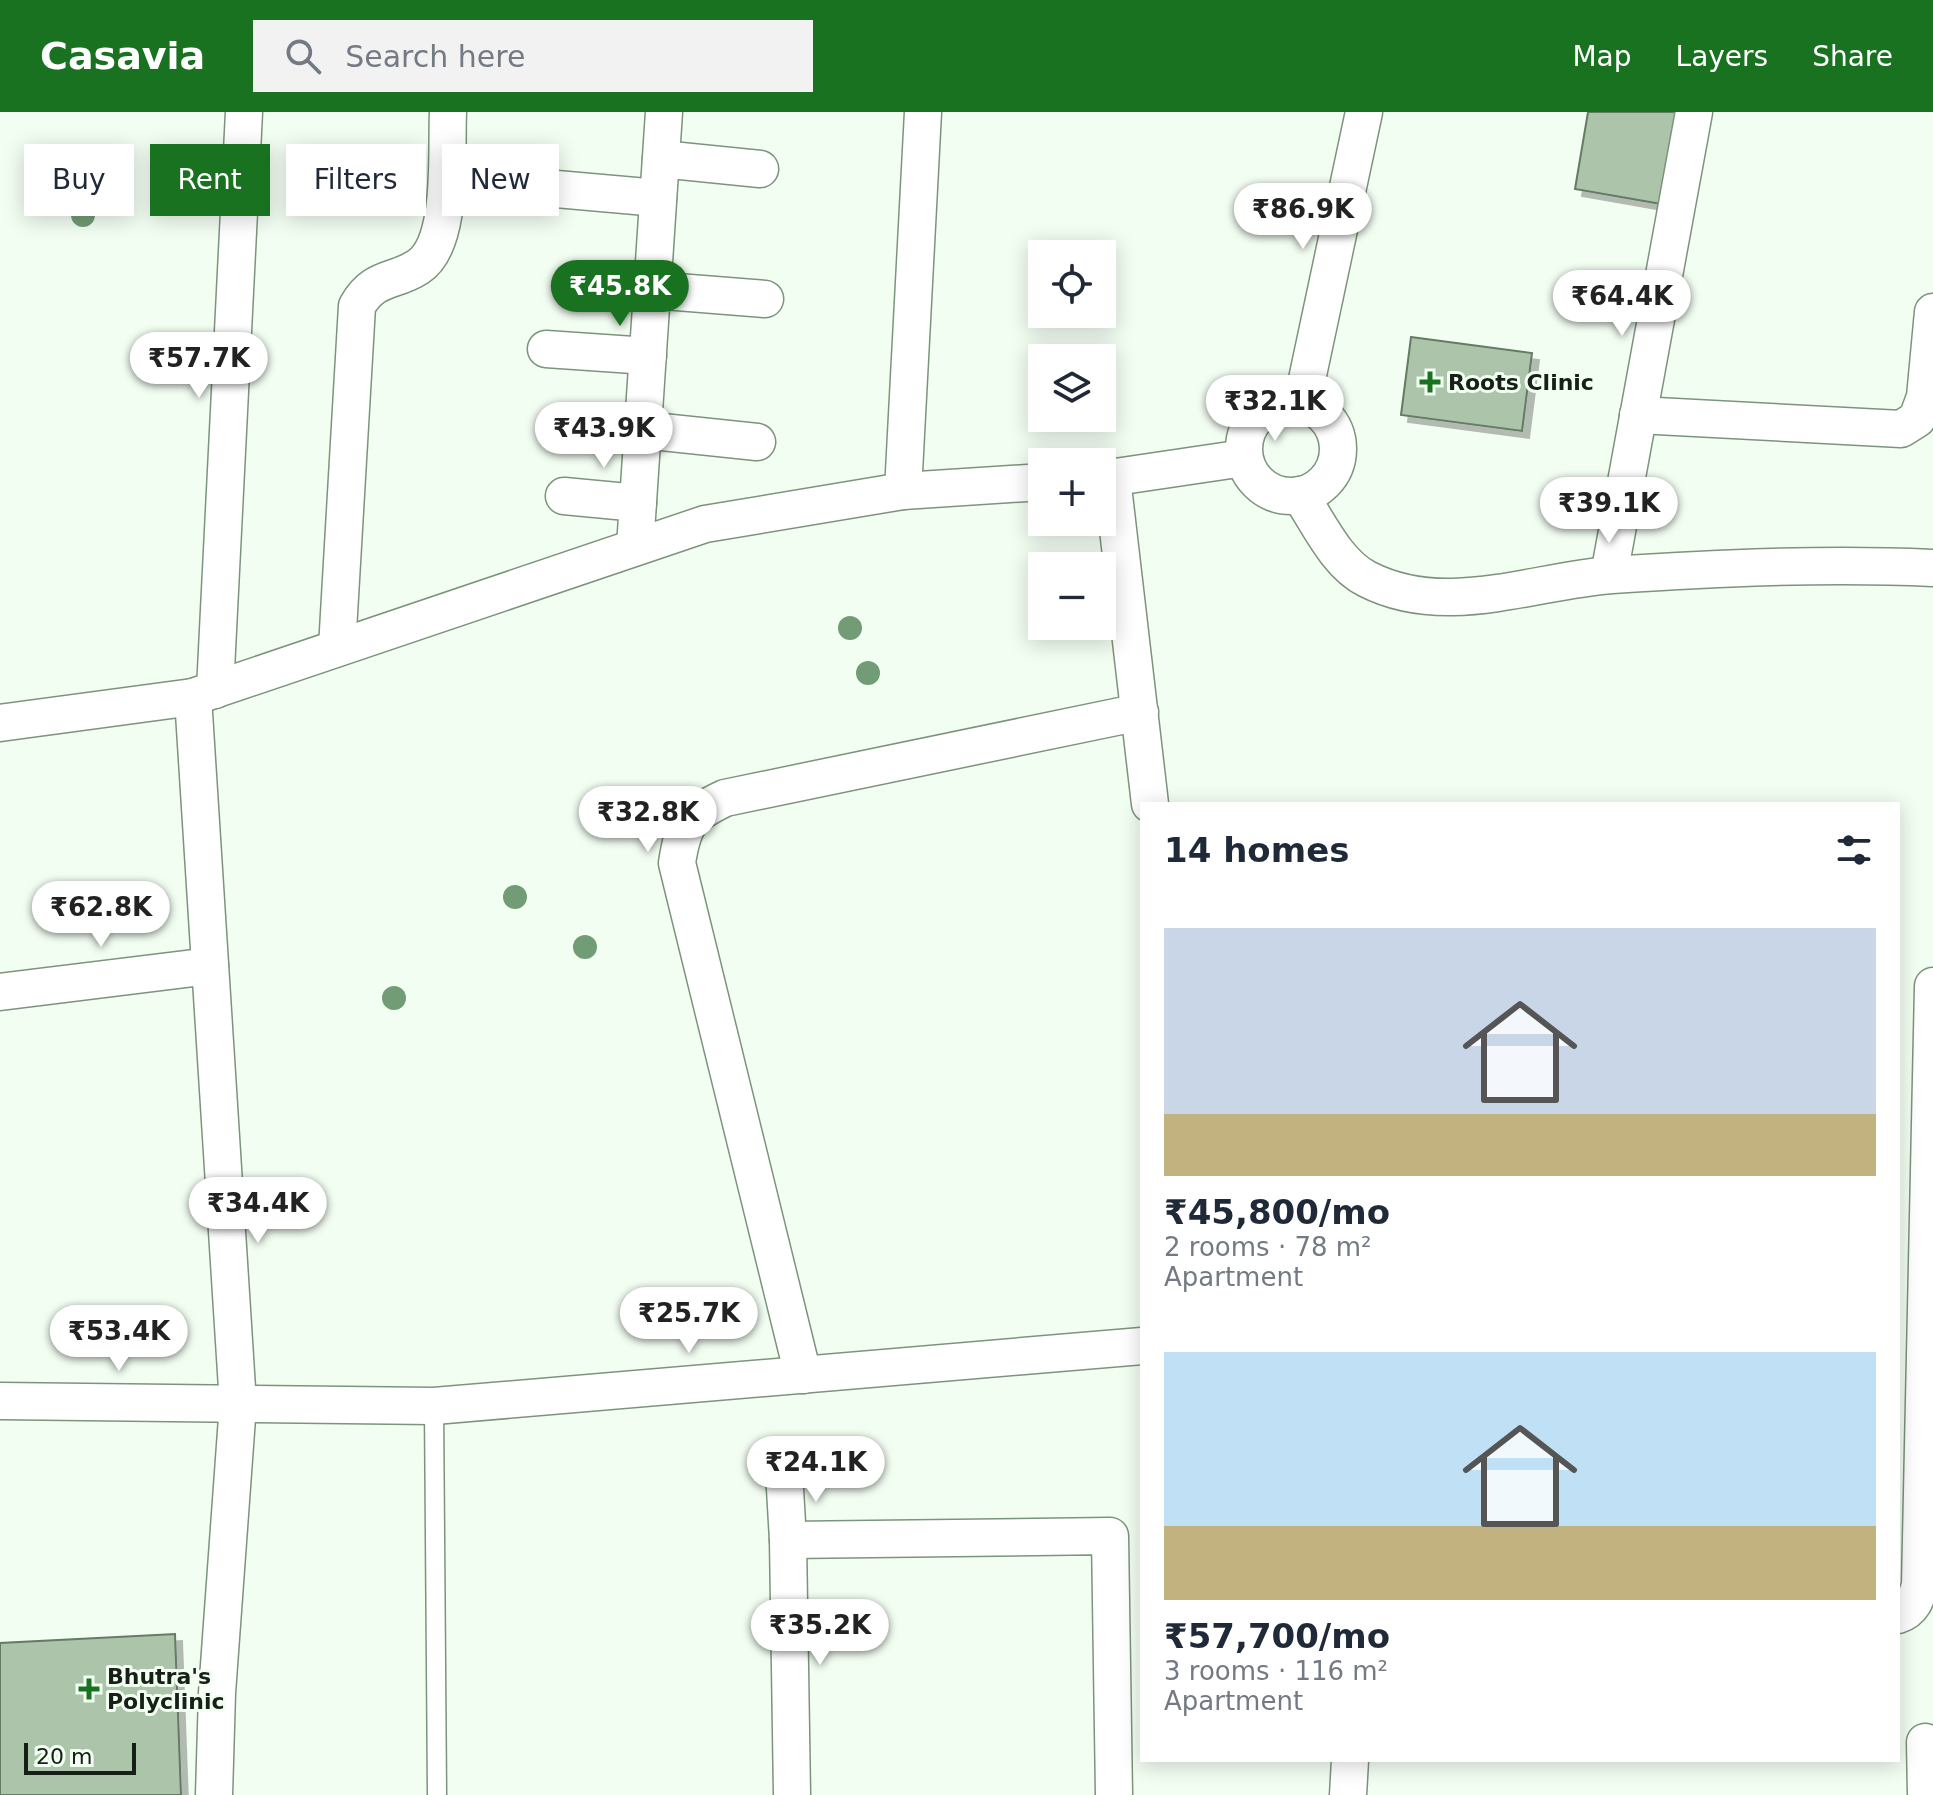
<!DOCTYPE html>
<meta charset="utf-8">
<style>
:root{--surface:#fff;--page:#f2f2f3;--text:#1f2937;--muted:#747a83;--accent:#19721f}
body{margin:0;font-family:"DejaVu Sans",sans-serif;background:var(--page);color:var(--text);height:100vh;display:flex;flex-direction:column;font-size:30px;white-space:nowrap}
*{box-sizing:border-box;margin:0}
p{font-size:26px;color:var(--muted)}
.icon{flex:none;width:44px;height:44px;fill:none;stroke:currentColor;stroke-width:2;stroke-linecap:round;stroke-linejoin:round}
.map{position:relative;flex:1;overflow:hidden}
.details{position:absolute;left:1140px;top:690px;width:760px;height:960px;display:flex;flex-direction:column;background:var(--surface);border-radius:0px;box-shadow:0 4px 20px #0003}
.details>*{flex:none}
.guide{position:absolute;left:24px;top:32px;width:760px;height:72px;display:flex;gap:16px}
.buttons{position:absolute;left:1028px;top:128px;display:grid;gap:16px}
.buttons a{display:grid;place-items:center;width:88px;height:88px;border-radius:0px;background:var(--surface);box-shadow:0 4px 20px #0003;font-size:40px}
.scale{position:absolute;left:24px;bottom:20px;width:112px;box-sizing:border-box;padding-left:8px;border:4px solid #172016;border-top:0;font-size:22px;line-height:28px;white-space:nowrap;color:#172016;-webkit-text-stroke:6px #f3fef3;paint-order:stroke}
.price{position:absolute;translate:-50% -68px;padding:0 18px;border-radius:28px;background:#fff;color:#222;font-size:26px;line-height:52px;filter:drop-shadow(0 2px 4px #0008)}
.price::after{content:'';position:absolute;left:50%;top:48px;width:24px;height:18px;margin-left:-12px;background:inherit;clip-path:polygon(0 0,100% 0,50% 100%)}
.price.active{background:var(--accent);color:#fff}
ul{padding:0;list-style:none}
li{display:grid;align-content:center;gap:16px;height:424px;padding:0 24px}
li span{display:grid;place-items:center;height:248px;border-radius:0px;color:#555}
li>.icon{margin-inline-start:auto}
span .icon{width:144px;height:144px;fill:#fffc;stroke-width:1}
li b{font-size:34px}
h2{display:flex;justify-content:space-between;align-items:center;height:96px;padding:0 24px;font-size:34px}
.tag{padding:0 28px;border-radius:0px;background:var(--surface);box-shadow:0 4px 20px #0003;font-size:28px;line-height:72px}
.tag.active{background:var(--accent);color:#fff}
header{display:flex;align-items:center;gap:48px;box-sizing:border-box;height:112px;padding:0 40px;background:var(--accent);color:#fff}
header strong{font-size:38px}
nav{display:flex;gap:44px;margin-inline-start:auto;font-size:28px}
.search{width:560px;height:72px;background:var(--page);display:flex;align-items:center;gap:20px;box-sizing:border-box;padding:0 28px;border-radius:0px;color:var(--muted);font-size:30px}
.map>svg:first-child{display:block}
.building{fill:#abc4aa;stroke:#647b63;stroke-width:2;filter:url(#shadow)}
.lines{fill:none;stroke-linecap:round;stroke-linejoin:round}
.service-casing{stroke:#7c947b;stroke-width:21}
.minor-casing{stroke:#7c947b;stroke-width:39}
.service{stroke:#fff;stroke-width:18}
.minor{stroke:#fff;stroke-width:36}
.tree{fill:#729c75}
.poi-dot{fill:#19721f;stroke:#f3fef3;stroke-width:3}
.labels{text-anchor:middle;stroke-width:6;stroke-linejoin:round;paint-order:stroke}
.poi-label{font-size:22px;font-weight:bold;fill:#172016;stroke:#f3fef3;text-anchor:start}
</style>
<header>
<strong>Casavia</strong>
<div class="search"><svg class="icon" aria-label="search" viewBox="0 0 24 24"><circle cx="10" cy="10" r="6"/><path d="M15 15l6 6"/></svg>Search here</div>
<nav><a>Map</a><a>Layers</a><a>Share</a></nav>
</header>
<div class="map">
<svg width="1933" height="1683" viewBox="0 0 1933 1683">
<defs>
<filter id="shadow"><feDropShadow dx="7" dy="7" stdDeviation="0" flood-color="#0004"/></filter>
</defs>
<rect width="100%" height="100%" fill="#f3fef3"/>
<g class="building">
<polygon points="1588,0 1683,0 1667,93 1575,77"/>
<polygon points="1411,225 1532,241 1522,319 1401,303"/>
<polygon points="175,1522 181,1683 0,1683 0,1531"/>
</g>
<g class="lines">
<defs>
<polyline id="service" points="434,1294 437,1683"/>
<g id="minor">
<polyline points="661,47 760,57"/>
<polyline points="545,76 658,86"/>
<polyline points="652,178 765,187"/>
<polyline points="546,237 648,244"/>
<circle cx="1291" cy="337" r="47"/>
<polyline points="1302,291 1364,0"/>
<polyline points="1638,303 1901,317 1917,307 1925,285 1933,200"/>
<polyline points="643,318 757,330"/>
<polyline points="1112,366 1150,692"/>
<polyline points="1102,367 1244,346"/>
<polyline points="903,379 923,0"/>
<path d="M1300,383c19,29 37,69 67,84 78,40 164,2 245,-4 106,-7 214,-12 321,-7"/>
<polyline points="564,384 638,391"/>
<polyline points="635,435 664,0"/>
<polyline points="1609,463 1694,0"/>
<path d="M337,536l20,-342c17,-30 36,-23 61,-39 36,-23 28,-115 30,-155"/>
<polyline points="215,578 244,0"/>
<polyline points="193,585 238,1292 217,1581 214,1683"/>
<polyline points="0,611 193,585 705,412 903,379 1042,370"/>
<polyline points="0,880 210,854"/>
<path d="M803,1263l-126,-512c6,-39 12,-48 48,-65l415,-86"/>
<polyline points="0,1289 434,1294 1142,1234"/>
<polyline points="784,1360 788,1428 792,1683"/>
<polyline points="788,1428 1110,1424 1114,1683"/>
<path d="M1898,1503c15,-5 18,-16 22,-30l13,-599"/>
<polyline points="1925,1630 1926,1683"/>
<polyline points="1348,1683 1350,1648"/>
</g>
</defs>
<use href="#service" class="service-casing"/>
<use href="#minor" class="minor-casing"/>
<use href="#service" class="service"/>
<use href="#minor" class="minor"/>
</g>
<g class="tree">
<circle cx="83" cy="103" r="12"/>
<circle cx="850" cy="516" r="12"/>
<circle cx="868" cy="561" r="12"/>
<circle cx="515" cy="785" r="12"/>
<circle cx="585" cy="835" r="12"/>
<circle cx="394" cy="886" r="12"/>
</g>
<g class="poi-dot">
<path d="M1426 258h8v8h8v8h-8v8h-8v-8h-8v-8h8z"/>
<path d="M85 1565h8v8h8v8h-8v8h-8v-8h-8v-8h8z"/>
</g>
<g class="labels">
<g class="poi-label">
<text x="1448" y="278">Roots Clinic</text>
<text x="107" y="1572">Bhutra's<tspan x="107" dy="25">Polyclinic</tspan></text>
</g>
</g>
</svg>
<div class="buttons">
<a><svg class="icon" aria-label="locate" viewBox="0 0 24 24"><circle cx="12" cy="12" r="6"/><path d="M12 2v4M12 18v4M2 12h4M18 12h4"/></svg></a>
<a><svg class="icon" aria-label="layers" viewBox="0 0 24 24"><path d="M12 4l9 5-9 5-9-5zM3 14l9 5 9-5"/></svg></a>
<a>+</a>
<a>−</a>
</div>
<div class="scale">20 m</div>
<b class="price" style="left:1303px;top:139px">₹86.9K</b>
<b class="price active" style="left:620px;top:216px">₹45.8K</b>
<b class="price" style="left:1622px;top:226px">₹64.4K</b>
<b class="price" style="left:199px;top:288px">₹57.7K</b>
<b class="price" style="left:1275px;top:331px">₹32.1K</b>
<b class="price" style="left:604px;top:358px">₹43.9K</b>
<b class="price" style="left:1609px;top:433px">₹39.1K</b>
<b class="price" style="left:648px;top:742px">₹32.8K</b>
<b class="price" style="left:101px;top:837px">₹62.8K</b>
<b class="price" style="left:258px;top:1133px">₹34.4K</b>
<b class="price" style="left:689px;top:1243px">₹25.7K</b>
<b class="price" style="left:119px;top:1261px">₹53.4K</b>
<b class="price" style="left:816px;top:1392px">₹24.1K</b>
<b class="price" style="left:820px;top:1555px">₹35.2K</b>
<div class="guide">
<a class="tag">Buy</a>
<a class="tag active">Rent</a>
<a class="tag">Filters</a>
<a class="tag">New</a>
</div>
<section class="details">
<h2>14 homes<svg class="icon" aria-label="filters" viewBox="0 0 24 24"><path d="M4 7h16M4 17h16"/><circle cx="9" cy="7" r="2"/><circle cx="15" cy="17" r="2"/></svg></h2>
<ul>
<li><span style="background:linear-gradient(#c9d6e8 75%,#c2b280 0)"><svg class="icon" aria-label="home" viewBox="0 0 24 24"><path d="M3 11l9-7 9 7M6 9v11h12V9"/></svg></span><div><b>₹45,800/mo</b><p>2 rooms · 78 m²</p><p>Apartment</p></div></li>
<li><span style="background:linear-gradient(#bfe0f5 70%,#c2b280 0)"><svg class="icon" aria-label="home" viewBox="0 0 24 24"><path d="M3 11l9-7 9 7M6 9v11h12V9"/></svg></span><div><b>₹57,700/mo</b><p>3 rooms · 116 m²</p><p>Apartment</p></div></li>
</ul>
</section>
</div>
